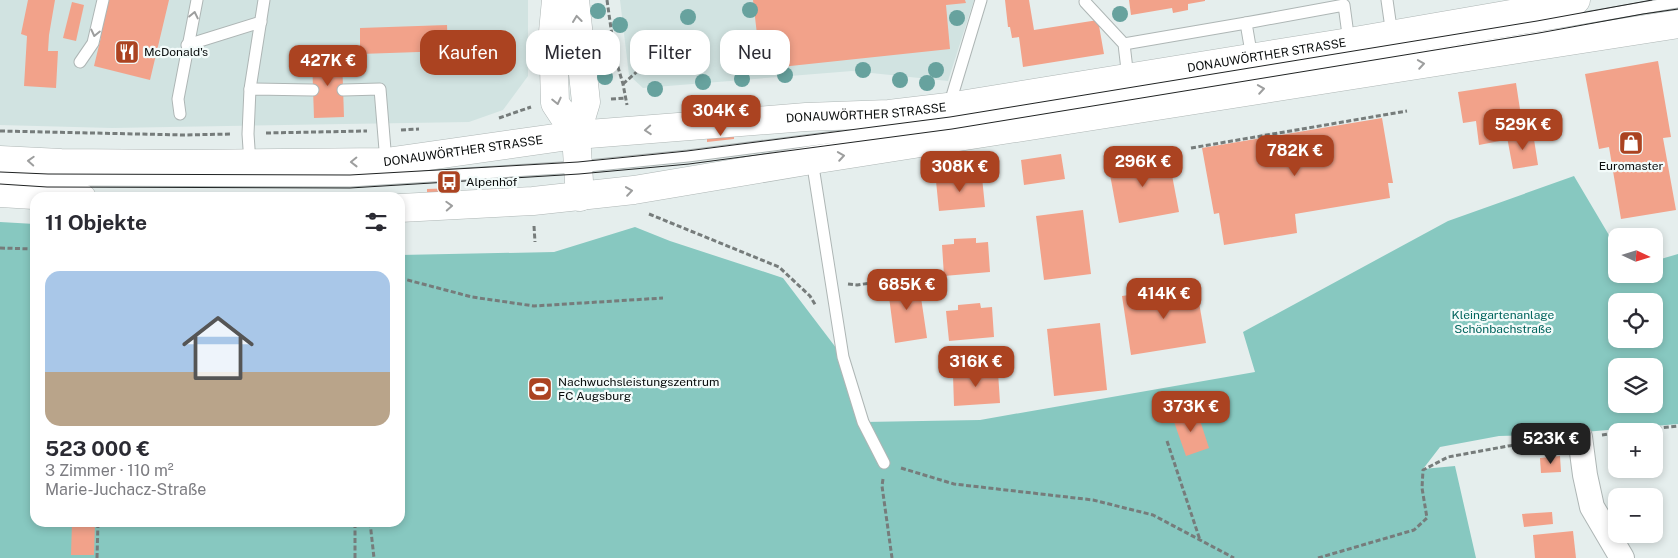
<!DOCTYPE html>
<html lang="de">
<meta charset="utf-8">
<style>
:root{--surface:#fff;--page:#f7f7f7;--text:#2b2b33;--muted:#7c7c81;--accent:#ab4321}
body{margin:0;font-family:"Public Sans",sans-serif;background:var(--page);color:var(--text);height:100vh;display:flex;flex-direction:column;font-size:19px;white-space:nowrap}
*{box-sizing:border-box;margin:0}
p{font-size:16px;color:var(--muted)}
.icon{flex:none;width:28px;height:28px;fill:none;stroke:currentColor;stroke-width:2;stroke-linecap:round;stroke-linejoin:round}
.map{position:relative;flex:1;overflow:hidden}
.drawer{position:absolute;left:30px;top:192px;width:375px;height:335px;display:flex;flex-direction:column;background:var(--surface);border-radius:15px;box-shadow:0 2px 8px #0003}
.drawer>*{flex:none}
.hud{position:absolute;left:420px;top:30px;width:475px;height:45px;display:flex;gap:10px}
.needle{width:32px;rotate:94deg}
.fabs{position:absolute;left:1608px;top:228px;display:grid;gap:10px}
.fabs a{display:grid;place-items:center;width:55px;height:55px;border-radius:10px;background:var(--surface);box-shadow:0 2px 8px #0003;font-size:25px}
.price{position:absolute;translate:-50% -42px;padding:0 11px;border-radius:10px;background:var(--accent);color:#fff;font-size:16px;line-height:32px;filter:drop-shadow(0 1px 2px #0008)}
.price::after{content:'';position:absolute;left:50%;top:30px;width:15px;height:11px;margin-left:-8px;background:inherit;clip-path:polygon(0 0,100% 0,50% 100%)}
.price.on{background:#222;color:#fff}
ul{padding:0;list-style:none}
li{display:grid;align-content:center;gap:10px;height:265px;padding:0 15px}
li span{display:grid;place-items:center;height:155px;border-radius:15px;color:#555}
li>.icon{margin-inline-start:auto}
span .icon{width:90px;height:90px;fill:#fffc;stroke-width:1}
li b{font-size:21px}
h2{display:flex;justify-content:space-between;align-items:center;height:60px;padding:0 15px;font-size:21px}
.pill{padding:0 18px;border-radius:15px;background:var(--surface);box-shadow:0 2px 8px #0003;font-size:18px;line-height:45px}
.pill.on{background:var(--accent);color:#fff}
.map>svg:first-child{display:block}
.built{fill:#d1e3e1}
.green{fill:#87c8c0;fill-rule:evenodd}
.building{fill:#f2a28a}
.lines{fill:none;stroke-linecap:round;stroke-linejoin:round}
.service-casing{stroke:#aeb6b5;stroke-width:13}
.minor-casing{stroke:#aeb6b5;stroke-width:26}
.secondary-casing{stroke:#aeb6b5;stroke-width:29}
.path{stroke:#767c7b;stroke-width:3;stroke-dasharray:5 2.5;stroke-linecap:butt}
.service{stroke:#fff;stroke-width:11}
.minor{stroke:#fff;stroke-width:24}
.secondary{stroke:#fff;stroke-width:28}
.tram{stroke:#202323;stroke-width:1}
.tree{fill:#67a29e}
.oneway{stroke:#9d9e9e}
.labels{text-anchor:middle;stroke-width:4.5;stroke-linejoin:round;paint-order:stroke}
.poi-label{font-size:12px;fill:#090c0c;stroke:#f3fbfa;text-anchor:start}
.street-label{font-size:12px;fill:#090c0c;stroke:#f3fbfa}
.park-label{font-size:12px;fill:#00645d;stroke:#f3fbfa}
</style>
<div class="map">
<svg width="1678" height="558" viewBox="0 0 1678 558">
<rect width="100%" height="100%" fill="#e5eeed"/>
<g class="built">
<polygon points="0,0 528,0 528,76 503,110 469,122 112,128 0,125"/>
<polygon points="620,0 974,0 948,81 852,71 643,88 629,75"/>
</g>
<path class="green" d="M1574,176l42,71v27h38v-13l24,-7v170l-117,10 -62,2 -59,11 -17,22 32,-3 21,92h-1476v-336l35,2v298h365v-267l154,-3 81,-25 35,14 113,37 60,79 21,65 116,-2 275,-48 -12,-40 205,-111zM1616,301h38v38h-38zM1616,366h38v38h-38z"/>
<g class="building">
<polygon points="28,0 55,0 49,35 48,51 58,51 56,88 24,86 27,36 21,34"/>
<polygon points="106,0 169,0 150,80 94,66 101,37 98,36"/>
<polygon points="753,0 965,0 966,3 946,5 950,49 761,69"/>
<polygon points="1005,0 1029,0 1034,30 1098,20 1104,54 1023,67 1019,37 1012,38 1010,27 1008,27"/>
<polygon points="1129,0 1205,0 1205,1 1188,4 1188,10 1173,13 1172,8 1131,15"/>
<polygon points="72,2 84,5 76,41 63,38"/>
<polygon points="447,25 448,51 360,54 360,28"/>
<polygon points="342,57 344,117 314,118 312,58"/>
<polygon points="1658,61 1671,137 1663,138 1676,210 1621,219 1609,147 1599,149 1585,74"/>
<polygon points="1516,83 1521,116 1503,119 1505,140 1479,145 1476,121 1463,123 1458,92"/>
<polygon points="1382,118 1393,183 1388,183 1390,198 1295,214 1297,233 1224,245 1219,213 1214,214 1202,148"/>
<polygon points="734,132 734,139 707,142 707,135"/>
<polygon points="1533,133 1538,165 1513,169 1507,137"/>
<polygon points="1061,154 1065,179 1024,185 1021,160"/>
<polygon points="1168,154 1179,212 1119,223 1108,164"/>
<polygon points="970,172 971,178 982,177 985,207 939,211 936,181 948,180 948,175"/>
<polygon points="455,188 455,195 427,196 427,189"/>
<polygon points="1083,210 1091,274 1044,280 1036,216"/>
<polygon points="976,238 976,243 988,242 990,272 944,276 942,245 954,244 954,239"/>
<polygon points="911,278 912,285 919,284 927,338 895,343 888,289 895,287 894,280"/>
<polygon points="1196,285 1206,343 1131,355 1122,296"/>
<polygon points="980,303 981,308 992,307 994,337 949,341 946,311 958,310 958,305"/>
<polygon points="1100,323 1107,390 1054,396 1047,329"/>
<polygon points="987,368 987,373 998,372 1000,403 954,406 953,375 964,375 964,369"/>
<polygon points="1197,411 1209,448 1186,456 1173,419"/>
<polygon points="1560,456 1561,472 1541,473 1540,458"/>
<polygon points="1552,512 1553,524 1524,527 1522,514"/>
<polygon points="72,522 95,522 94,555 71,555"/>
<polygon points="1573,531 1576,558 1535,558 1533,535"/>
</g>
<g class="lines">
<defs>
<g id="service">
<polyline points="1387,0 1392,35"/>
<polyline points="1085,2 1124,44 1128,78"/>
<polyline points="1124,44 1246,23"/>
<polyline points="187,45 261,22"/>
<polyline points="1252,58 1246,23 1344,5 1349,42"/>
<polyline points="80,62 93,43 103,0"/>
<polyline points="250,89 264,0"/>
<polyline points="343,90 380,89 386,162"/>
<polyline points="949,106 981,0"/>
<polyline points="180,114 178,99 197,0"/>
<polyline points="812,160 843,357 863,422 884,463"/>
<polyline points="250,163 248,134 250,89 313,90"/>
<polyline points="0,177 48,180 350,181 578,167 688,156 951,122 1538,26 1678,2"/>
</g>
<polyline id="minor" points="1580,437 1585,475 1592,507 1622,558"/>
<g id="secondary">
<polyline points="556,0 553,32 555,103 576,135"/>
<polyline points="575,0 586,102 576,135 580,197"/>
<path id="s1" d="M0,160l61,3 127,1 198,-2 190,-27 230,-18 83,-3 59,-7 401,-65 168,-29 59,-13"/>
<polyline points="0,193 82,198"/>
<polyline points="400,208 533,201 634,190 812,160 1678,24"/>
</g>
</defs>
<use href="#service" class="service-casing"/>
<use href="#minor" class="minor-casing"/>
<use href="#secondary" class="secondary-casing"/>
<g class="path">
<polyline points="607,0 615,57 623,84 627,105"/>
<polyline points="623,84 659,52"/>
<polyline points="611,99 626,98"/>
<polyline points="499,118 531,107"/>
<polyline points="401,130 419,129"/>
<polyline points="0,131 184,135 232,134"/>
<polyline points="266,133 367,131"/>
<polyline points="1191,148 1407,111"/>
<polyline points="649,214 779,267 810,296 816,306"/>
<polyline points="534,226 535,242"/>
<polyline points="0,248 35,249"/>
<polyline points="400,278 472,297 534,306 663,298"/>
<polyline points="848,284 857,285 884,281"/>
<polyline points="1634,431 1678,426"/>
<polyline points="1602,435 1616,433"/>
<polyline points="1167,441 1200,540"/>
<polyline points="901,468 954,484 1093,500 1153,515 1234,558"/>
<polyline points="883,479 882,486 892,558"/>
<polyline points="370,522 374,558"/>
<polyline points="97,558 98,522"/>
<polyline points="355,558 355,522"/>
<polyline points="1318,558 1414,530 1427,518 1422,488 1423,470 1448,457 1508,446 1556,440"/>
</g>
<use href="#service" class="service"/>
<use href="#minor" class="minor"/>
<use href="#secondary" class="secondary"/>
<g class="tram">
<polyline points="0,172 48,174 350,175 578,162 687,151 950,117 1537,21 1652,0"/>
<polyline points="0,184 47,187 350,188 579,174 689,164 952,129 1539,33 1643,14 1678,9"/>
</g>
</g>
<g class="tree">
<circle cx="750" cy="10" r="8"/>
<circle cx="598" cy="11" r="8"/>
<circle cx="1120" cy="14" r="8"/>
<circle cx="688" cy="17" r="8"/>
<circle cx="957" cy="18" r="8"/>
<circle cx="620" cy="25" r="8"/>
<circle cx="602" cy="43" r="8"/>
<circle cx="863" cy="70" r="8"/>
<circle cx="936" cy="70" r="8"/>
<circle cx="785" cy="75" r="8"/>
<circle cx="605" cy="77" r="8"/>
<circle cx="742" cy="79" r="8"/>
<circle cx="900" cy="80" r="8"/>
<circle cx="703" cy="82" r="8"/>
<circle cx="927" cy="83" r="8"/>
<circle cx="655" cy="89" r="8"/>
</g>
<defs><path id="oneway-chevron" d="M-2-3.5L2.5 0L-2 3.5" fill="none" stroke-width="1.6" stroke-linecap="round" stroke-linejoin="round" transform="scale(1.25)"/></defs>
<g class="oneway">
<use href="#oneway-chevron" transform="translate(194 15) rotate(-78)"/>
<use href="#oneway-chevron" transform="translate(577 19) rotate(-97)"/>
<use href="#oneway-chevron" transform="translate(95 33) rotate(103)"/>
<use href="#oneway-chevron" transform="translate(1421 64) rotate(-9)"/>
<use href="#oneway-chevron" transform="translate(1261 89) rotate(-9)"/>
<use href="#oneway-chevron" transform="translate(557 101) rotate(77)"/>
<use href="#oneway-chevron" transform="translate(648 130) rotate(176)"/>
<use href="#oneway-chevron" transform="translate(841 156) rotate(-9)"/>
<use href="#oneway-chevron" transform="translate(31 161) rotate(-177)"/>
<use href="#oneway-chevron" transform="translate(354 162) rotate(179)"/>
<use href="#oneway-chevron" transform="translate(629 191) rotate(-8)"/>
<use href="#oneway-chevron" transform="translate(449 206) rotate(-3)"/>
</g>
<defs>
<symbol id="restaurant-square" viewBox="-11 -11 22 22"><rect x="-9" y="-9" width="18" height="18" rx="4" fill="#ab4321" stroke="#f3fbfa"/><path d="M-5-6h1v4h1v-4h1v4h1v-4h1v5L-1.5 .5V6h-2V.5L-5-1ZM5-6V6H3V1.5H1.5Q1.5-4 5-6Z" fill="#fff"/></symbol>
<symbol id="shop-square" viewBox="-11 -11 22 22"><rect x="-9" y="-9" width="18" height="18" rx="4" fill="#ab4321" stroke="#f3fbfa"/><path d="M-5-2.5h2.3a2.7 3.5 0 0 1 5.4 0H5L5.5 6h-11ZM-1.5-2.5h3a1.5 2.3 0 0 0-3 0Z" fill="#fff"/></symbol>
<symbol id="bus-square" viewBox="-11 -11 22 22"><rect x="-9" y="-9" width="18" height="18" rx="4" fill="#ab4321" stroke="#f3fbfa"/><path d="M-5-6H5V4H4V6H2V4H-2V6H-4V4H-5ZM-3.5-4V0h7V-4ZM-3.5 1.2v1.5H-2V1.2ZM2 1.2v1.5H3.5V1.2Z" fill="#fff"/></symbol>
<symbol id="stadium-square" viewBox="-11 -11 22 22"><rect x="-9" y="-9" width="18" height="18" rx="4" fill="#ab4321" stroke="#f3fbfa"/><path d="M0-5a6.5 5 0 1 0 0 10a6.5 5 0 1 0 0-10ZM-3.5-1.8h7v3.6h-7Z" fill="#fff"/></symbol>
</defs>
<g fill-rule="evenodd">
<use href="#restaurant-square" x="113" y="38" width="28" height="28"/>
<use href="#shop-square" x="1617" y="129" width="28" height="28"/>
<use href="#bus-square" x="435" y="168" width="28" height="28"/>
<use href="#stadium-square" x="526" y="375" width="28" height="28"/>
</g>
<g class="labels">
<g class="poi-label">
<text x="144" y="56">McDonald's</text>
<text x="1631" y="170" text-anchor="middle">Euromaster</text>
<text x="466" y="186">Alpenhof</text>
<text x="558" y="386">Nachwuchsleistungszentrum<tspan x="558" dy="14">FC Augsburg</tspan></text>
</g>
<g class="street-label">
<text dy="4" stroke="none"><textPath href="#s1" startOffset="1274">DONAUWÖRTHER STRASSE</textPath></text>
<text dy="4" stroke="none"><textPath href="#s1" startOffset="869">DONAUWÖRTHER STRASSE</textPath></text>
<text dy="4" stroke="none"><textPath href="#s1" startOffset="464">DONAUWÖRTHER STRASSE</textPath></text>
</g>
<g class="park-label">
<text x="1503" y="319">Kleingartenanlage<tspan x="1503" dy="14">Schönbachstraße</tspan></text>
</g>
</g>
</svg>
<div class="fabs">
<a><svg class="needle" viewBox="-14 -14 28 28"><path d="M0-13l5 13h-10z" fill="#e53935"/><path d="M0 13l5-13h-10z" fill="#7c7c81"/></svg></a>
<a><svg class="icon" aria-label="locate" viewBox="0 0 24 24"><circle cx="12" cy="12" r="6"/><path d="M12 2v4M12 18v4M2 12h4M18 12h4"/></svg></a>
<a><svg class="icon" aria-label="layers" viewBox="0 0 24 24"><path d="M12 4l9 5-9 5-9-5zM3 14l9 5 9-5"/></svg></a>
<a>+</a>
<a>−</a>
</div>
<b class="price" style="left:328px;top:87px">427K €</b>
<b class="price" style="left:721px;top:137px">304K €</b>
<b class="price" style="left:1523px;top:151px">529K €</b>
<b class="price" style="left:1295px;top:177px">782K €</b>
<b class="price" style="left:1143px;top:188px">296K €</b>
<b class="price" style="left:960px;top:193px">308K €</b>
<b class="price" style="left:907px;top:311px">685K €</b>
<b class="price" style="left:1164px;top:320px">414K €</b>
<b class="price" style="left:976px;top:388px">316K €</b>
<b class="price" style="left:1191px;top:433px">373K €</b>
<b class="price on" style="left:1551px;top:465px">523K €</b>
<div class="hud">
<a class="pill on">Kaufen</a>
<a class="pill">Mieten</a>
<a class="pill">Filter</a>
<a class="pill">Neu</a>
</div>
<section class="drawer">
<h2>11 Objekte<svg class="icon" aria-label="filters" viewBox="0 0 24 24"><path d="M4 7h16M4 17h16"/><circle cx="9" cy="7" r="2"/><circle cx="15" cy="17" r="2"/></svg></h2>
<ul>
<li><span style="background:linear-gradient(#a9c7e8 65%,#b9a48a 0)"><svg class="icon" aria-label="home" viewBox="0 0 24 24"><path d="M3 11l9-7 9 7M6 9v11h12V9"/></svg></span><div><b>523 000 €</b><p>3 Zimmer · 110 m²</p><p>Marie-Juchacz-Straße</p></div></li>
</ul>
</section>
</div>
